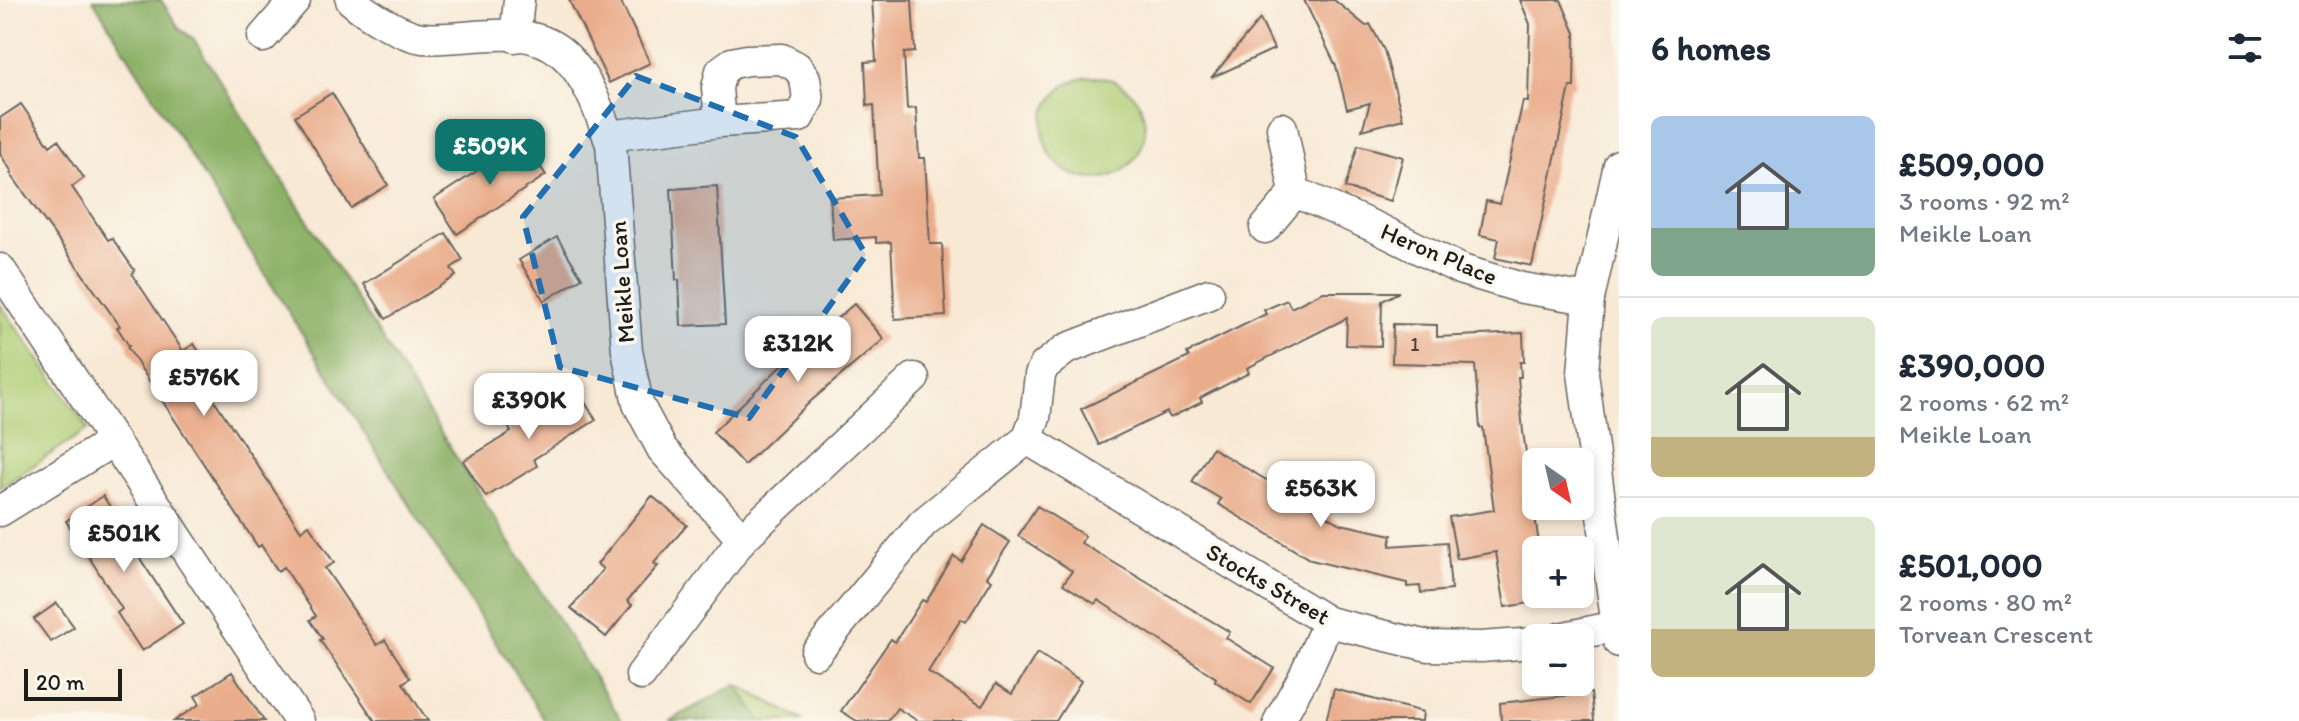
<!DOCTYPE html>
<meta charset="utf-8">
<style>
:root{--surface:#fff;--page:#f2f2f3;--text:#1f2937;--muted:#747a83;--line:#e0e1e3;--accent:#0f766e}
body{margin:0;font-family:Itim,sans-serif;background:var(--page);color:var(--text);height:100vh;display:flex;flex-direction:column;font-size:30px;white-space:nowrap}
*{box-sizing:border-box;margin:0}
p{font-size:26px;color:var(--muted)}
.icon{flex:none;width:44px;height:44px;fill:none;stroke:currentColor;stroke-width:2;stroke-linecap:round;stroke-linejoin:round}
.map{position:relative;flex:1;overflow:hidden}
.details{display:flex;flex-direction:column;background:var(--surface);width:680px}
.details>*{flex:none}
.needle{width:52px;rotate:146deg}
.controls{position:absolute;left:1522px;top:448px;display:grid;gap:16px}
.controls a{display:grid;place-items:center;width:72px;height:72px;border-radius:12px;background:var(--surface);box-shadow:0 4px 12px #0003;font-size:40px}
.scale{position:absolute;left:24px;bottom:20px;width:98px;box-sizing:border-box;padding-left:8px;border:4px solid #1c1c1c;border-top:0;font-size:22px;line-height:28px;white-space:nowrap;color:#1c1c1c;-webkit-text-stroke:6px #fbf7ec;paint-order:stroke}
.price{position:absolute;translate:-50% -68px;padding:0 18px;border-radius:16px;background:#fff;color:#222;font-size:26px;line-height:52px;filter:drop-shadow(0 2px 4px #0008)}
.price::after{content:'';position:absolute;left:50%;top:48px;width:24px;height:18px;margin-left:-12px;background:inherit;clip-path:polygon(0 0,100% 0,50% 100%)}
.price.current{background:var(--accent);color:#fff}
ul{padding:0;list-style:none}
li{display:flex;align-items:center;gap:24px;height:200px;padding:0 32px}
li+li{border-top:2px solid var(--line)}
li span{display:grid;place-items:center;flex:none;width:224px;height:160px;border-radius:12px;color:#555}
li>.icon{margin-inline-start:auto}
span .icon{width:96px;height:96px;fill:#fffc;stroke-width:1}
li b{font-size:34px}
h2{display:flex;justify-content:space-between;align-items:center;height:96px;padding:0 32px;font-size:34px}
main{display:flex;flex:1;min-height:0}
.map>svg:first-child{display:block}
.green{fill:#afcd74;stroke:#667448;stroke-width:2}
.forest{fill:#8bb066;stroke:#546641;stroke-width:2}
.building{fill:#eaad8c}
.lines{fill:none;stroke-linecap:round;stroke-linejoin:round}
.minor-casing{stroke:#69645d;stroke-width:33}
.minor{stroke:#fff;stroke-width:30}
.marked{fill:#1f6fb2;fill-opacity:0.2;stroke:#1f6fb2;stroke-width:6;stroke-dasharray:16 10;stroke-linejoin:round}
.labels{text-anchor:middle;stroke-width:7;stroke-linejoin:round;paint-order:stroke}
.number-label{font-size:20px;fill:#504038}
.street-label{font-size:24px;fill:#1c1c1c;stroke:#fbf7ec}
</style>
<main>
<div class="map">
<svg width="1619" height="721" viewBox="0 0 1619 721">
<rect width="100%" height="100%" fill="#fbf7ec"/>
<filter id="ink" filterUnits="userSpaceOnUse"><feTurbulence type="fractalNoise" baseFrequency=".0125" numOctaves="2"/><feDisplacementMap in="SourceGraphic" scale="16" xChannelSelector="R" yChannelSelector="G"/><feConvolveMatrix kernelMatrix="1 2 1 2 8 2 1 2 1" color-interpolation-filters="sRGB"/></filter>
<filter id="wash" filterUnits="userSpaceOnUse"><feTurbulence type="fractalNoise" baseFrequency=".006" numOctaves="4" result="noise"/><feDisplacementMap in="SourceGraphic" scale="32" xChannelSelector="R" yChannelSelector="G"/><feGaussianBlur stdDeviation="1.8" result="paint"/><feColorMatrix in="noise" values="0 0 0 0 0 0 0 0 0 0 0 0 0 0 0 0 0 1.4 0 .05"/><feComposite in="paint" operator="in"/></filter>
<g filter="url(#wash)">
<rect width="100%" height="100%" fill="#f8e9d5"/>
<g class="green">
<circle cx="1094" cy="128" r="51"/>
<polygon points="0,304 88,429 0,488"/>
<polygon points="736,684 804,721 761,721"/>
</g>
<g class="forest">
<polygon points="93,0 161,0 180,29 193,38 622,721 545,721"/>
<polygon points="736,684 761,721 669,721"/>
</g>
<g id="blocks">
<g class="building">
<polygon points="569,0 620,0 650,63 609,83"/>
<polygon points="872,0 912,0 915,52 904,53 907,109 916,108 919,158 925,158 930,244 942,244 946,316 895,319 891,242 876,243 876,237 833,240 830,198 879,195 874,105 867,106 865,62 876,61"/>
<polygon points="1304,0 1334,0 1366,26 1370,24 1384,50 1403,119 1362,130 1370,103 1347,109 1336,66"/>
<polygon points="1520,0 1561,0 1575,33 1574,87 1570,87 1532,266 1495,258 1499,239 1480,235 1486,201 1500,204 1523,101 1528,102 1530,24"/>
<polygon points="1260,19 1274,49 1211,78"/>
<polygon points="332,93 388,185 351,208 295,116"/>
<polygon points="21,104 50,146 58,140 84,178 72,187 108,240 112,238 135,271 132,274 183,351 194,344 220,384 209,392 301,531 309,525 334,563 325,568 377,645 385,640 410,678 403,683 428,721 375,721 320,640 323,639 310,620 316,616 284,567 278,571 261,545 258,547 127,347 129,346 117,327 120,326 10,173 12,172 0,154 0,118"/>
<polygon points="523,141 546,175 457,234 434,199"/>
<polygon points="1358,145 1403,157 1391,201 1345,188"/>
<polygon points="717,186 725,324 681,326 679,280 676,280 671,189"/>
<polygon points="446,233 463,260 451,268 456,276 386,319 364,284"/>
<polygon points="557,237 582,278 544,301 519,260"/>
<polygon points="1323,292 1399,292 1382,301 1381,346 1346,345 1347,318 1247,368 1249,373 1200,398 1202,402 1170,418 1167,412 1099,445 1081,409 1189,357 1187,353 1266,314 1264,310 1287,300 1291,308"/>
<polygon points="854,304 884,339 811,401 744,465 713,432 780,367"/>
<polygon points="1393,324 1437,325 1437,337 1523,333 1524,362 1520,362 1521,377 1518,377 1523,432 1539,544 1536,544 1536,602 1505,607 1496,552 1457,559 1449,517 1494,510 1483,428 1480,428 1475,365 1392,363"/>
<polygon points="574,385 596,420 534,459 537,466 486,497 463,461 511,432 508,426"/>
<polygon points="1212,448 1341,524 1392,535 1390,546 1447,542 1451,590 1421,593 1420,586 1407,587 1407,583 1311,560 1218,504 1221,499 1192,482"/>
<polygon points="103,496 140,553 137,554 183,624 142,651 117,613 122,609 66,521"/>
<polygon points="652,496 687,525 654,563 658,566 627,601 632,605 606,637 571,608 603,569 597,564"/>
<polygon points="1037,506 1085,536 1081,543 1230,632 1226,638 1274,668 1251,704 1215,681 1216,678 1167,645 1098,600 1095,604 1063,584 1072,571 1018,536"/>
<polygon points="984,525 1010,542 987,577 992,580 966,622 961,619 928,672 982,706 996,684 1012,694 1037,653 1081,681 1056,721 918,721 897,708 888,721 857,721 841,711 891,639 895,642 922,600 926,602 954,556 961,561"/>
<polygon points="57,603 74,627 51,642 34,619"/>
<polygon points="232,672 264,721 174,721 200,704 195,696"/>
<polygon points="1334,689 1423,712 1422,721 1326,721"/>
<polygon points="1591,693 1594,721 1501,721 1500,703"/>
</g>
</g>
</g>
<g filter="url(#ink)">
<use href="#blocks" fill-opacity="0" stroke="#69645d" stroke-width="2"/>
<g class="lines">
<defs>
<g id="minor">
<path d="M351,0c16,14 50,35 71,38 43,4 102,-17 139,14 26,22 39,60 50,92l16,207 11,53 24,45 80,90"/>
<polyline points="263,37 295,0"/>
<polyline points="515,37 519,0"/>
<polyline points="608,136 720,122 799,117 808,100 805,78 797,67 782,59 747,60 732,63 721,71 717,88 720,122"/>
<polyline points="1619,165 1589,299 1583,373 1619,642"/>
<polyline points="1295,192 1377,228 1462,270 1522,288 1589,299"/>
<polyline points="1265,228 1295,192 1282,128"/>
<polyline points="0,269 299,721"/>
<polyline points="1027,439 1328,622 1428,646 1481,647 1536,643"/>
<polyline points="0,511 113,441"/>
<polyline points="1560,638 1616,626"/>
<polyline points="816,653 923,523 1027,439 1035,418 1040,375 1044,366 1066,349 1209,294"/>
<polyline points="641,675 742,539 914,378"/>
<polyline points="1279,721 1304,676 1328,622"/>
</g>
</defs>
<use href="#minor" class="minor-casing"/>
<use href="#minor" class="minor"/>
</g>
</g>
<path class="marked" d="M636,76l160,61 70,118 -117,163 -189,-51 -37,-150z"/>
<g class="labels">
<g class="number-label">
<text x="1415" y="351">1</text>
</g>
<g class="street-label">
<text transform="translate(1439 254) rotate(23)" y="8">Heron Place</text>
<text transform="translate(622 282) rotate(-94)" y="8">Meikle Loan</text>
<text transform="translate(1268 584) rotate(30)" y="8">Stocks Street</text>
</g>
</g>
</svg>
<div class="controls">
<a><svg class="needle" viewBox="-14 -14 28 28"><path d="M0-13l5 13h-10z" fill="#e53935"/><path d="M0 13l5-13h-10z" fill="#747a83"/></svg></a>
<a>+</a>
<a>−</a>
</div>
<div class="scale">20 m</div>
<b class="price current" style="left:490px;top:187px">£509K</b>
<b class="price" style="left:798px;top:384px">£312K</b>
<b class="price" style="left:204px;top:418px">£576K</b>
<b class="price" style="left:529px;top:441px">£390K</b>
<b class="price" style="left:1321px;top:529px">£563K</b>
<b class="price" style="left:124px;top:574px">£501K</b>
</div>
<section class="details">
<h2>6 homes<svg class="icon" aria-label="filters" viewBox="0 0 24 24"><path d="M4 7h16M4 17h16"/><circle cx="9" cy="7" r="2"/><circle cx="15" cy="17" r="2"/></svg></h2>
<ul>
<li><span style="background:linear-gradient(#a9c7e8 70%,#7fa58c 0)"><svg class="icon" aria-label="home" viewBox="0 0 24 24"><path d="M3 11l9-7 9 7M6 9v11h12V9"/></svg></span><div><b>£509,000</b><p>3 rooms · 92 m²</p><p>Meikle Loan</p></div></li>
<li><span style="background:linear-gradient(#dfe7d0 75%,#c2b280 0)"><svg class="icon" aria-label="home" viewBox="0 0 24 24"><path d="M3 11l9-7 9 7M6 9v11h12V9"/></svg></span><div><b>£390,000</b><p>2 rooms · 62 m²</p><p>Meikle Loan</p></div></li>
<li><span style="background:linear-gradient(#dfe7d0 70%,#c2b280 0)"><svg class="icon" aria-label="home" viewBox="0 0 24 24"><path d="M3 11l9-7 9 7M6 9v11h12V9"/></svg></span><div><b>£501,000</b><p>2 rooms · 80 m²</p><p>Torvean Crescent</p></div></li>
</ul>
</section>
</main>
